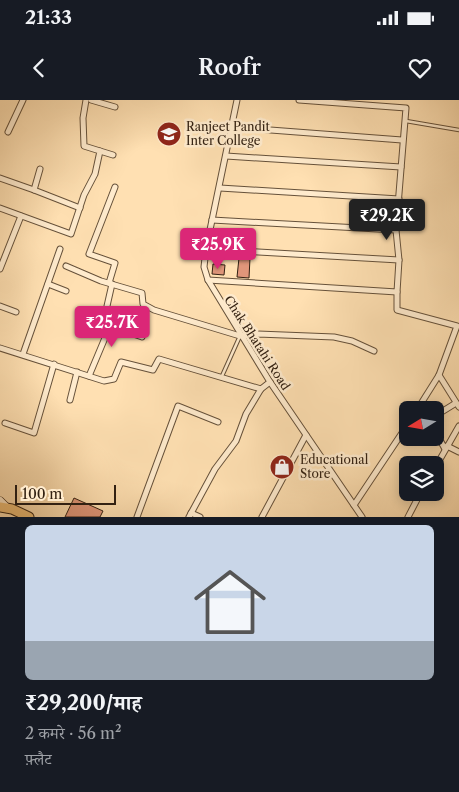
<!DOCTYPE html>
<html lang="hi">
<meta charset="utf-8">
<style>
:root{--surface:#171b24;--page:#20242c;--text:#f1f3f6;--muted:#9ea1a6;--line:#363941;--accent:#db2777}
body{margin:0;font-family:"Libre Caslon Text","Noto Serif Devanagari",serif;background:var(--page);color:var(--text);height:100vh;display:flex;flex-direction:column;font-size:19px;white-space:nowrap}
*{box-sizing:border-box;margin:0}
p{font-size:16px;color:var(--muted)}
.icon{flex:none;width:28px;height:28px;fill:none;stroke:currentColor;stroke-width:2;stroke-linecap:round;stroke-linejoin:round}
.map{position:relative;height:417px;overflow:hidden}
.details{display:flex;flex-direction:column;background:var(--surface);flex:1}
.details>*{flex:none}
.needle{width:32px;rotate:259deg}
.tools{position:absolute;left:399px;top:301px;display:grid;gap:10px}
.tools a{display:grid;place-items:center;width:45px;height:45px;border-radius:8px;background:var(--surface);box-shadow:0 2px 12px #0003;font-size:25px}
.scale{position:absolute;left:15px;bottom:12px;width:101px;box-sizing:border-box;padding-left:5px;border:2px solid #332112;border-top:0;font-size:14px;line-height:18px;white-space:nowrap;color:#332112;-webkit-text-stroke:4px #ffebcd;paint-order:stroke}
.price{position:absolute;translate:-50% -42px;padding:0 11px;border-radius:5px;background:var(--accent);color:#fff;font-size:16px;line-height:32px;filter:drop-shadow(0 1px 2px #0008)}
.price::after{content:'';position:absolute;left:50%;top:30px;width:15px;height:11px;margin-left:-8px;background:inherit;clip-path:polygon(0 0,100% 0,50% 100%)}
.price.current{background:#222;color:#fff}
ul{padding:0;list-style:none}
li{display:grid;align-content:center;gap:10px;height:265px;padding:0 25px}
li+li{border-top:1px solid var(--line)}
li span{display:grid;place-items:center;height:155px;border-radius:8px;color:#555}
li>.icon{margin-inline-start:auto}
span .icon{width:90px;height:90px;fill:#fffc;stroke-width:1}
li b{font-size:21px}
.status{display:flex;justify-content:space-between;align-items:center;height:35px;padding:0 25px;background:var(--surface);direction:ltr}
.status svg{height:14px;fill:currentColor}
header{display:flex;justify-content:space-between;align-items:center;height:65px;padding:0 25px;background:var(--surface);font-size:22px;font-weight:600}
.map>svg:first-child{display:block}
.building{fill:#e0967a;stroke:#332112}
.lines{fill:none;stroke-linecap:round;stroke-linejoin:round}
.service-casing{stroke:#66513a;stroke-width:4.5}
.minor-casing{stroke:#66513a;stroke-width:7}
.secondary-casing{stroke:#332112;stroke-width:9}
.trunk-casing{stroke:#332112;stroke-width:11}
.service{stroke:#ffebcd;stroke-width:2.5}
.minor{stroke:#ffebcd;stroke-width:5}
.secondary{stroke:#ffebcd;stroke-width:8}
.trunk{stroke:#f0c079;stroke-width:9}
.labels{text-anchor:middle;stroke-width:5;stroke-linejoin:round;paint-order:stroke}
.poi-label{font-size:12px;fill:#332112;stroke:#ffebcd;text-anchor:start}
.street-label{font-size:12px;fill:#332112;stroke:#ffebcd}
</style>
<div class="status"><b>21:33</b><svg viewBox="0 0 49 12"><path d="M0 12V9h3v3zM5 12V6h3v6zM10 12V3h3v9zM15 12V0h3v12zM26 1h20v11H26zM47 4h2v5h-2z"/></svg></div>
<header><svg class="icon" aria-label="back" viewBox="0 0 24 24"><path d="M15 5l-7 7 7 7"/></svg>Roofr<svg class="icon" aria-label="heart" viewBox="0 0 24 24"><path d="M12 20l-8-8c-3-5 5-10 8-4 3-6 11-1 8 4z"/></svg></header>
<div class="map">
<svg width="459" height="417" viewBox="0 0 459 417">
<rect width="100%" height="100%" fill="#ffe0b2"/>
<filter id="stains"><feTurbulence type="fractalNoise" baseFrequency=".004" numOctaves="4"/><feColorMatrix values="0 0 0 0 .2 0 0 0 0 .09 0 0 0 0 .02 0 0 0 .5 -.17"/></filter>
<radialGradient id="worn" r=".72"><stop offset=".6" stop-color="#630" stop-opacity="0"/><stop offset="1" stop-color="#630" stop-opacity=".3"/></radialGradient>
<g class="building">
<polygon points="239,158 250,158 249,178 237,177"/>
<polygon points="213,164 225,165 224,175 212,174"/>
<polygon points="74,398 103,411 100,417 65,417"/>
</g>
<g class="lines">
<defs>
<g id="service">
<polyline points="406,21 459,30"/>
<polyline points="222,276 240,236"/>
</g>
<g id="minor">
<polyline points="91,0 115,7"/>
<polyline points="237,0 206,149 204,167 208,180 270,282 362,417"/>
<polyline points="232,27 402,40"/>
<polyline points="8,32 23,0"/>
<polyline points="100,51 113,55"/>
<polyline points="226,56 401,67"/>
<polyline points="40,69 34,90 80,108"/>
<polyline points="0,78 34,90"/>
<polyline points="220,88 399,99"/>
<polyline points="0,108 71,134 84,95 95,74 100,51 84,46 83,18 86,0"/>
<polyline points="212,120 396,130"/>
<polyline points="206,149 399,160"/>
<polyline points="66,166 101,181 142,193 143,204 154,210 240,236 258,234 334,237 352,241 374,251"/>
<polyline points="0,169 21,116"/>
<polyline points="208,180 397,192 399,160 396,130 406,8 299,0"/>
<polyline points="109,183 115,163 89,154 115,87"/>
<polyline points="48,184 66,191"/>
<polyline points="397,192 397,210 457,226 439,275 417,310"/>
<polyline points="0,206 16,212"/>
<polyline points="107,206 112,184"/>
<polyline points="0,248 104,281 114,279 121,262 153,270 159,259 261,289"/>
<polyline points="23,254 60,149"/>
<polyline points="439,275 459,307"/>
<polyline points="89,276 110,226 142,237"/>
<polyline points="70,300 77,272"/>
<polyline points="435,316 456,303"/>
<polyline points="5,323 34,333 54,264"/>
<polyline points="435,331 445,349"/>
<polyline points="447,346 459,352"/>
<polyline points="435,368 459,326"/>
<polyline points="354,405 408,324"/>
<polyline points="191,413 200,417"/>
<polyline points="137,417 178,306 218,322"/>
<polyline points="189,417 215,369 236,341 246,314 261,289 270,282"/>
<polyline points="262,417 306,335"/>
<polyline points="408,417 421,392"/>
</g>
<polyline id="secondary" points="0,401 7,408"/>
<polyline id="trunk" points="0,407 12,409 29,417"/>
</defs>
<use href="#service" class="service-casing"/>
<use href="#minor" class="minor-casing"/>
<use href="#secondary" class="secondary-casing"/>
<use href="#trunk" class="trunk-casing"/>
<use href="#service" class="service"/>
<use href="#minor" class="minor"/>
<use href="#secondary" class="secondary"/>
<use href="#trunk" class="trunk"/>
</g>
<defs>
<symbol id="school-disc" viewBox="-11 -11 22 22"><circle r="9.5" fill="#8f2418" stroke="#ffebcd"/><path d="M0-5L7-2L0 1L-7-2ZM-4 1L0 2.5L4 1V4Q0 6-4 4Z" fill="#fff"/></symbol>
<symbol id="shop-disc" viewBox="-11 -11 22 22"><circle r="9.5" fill="#8f2418" stroke="#ffebcd"/><path d="M-5-2.5h2.3a2.7 3.5 0 0 1 5.4 0H5L5.5 6h-11ZM-1.5-2.5h3a1.5 2.3 0 0 0-3 0Z" fill="#fff"/></symbol>
</defs>
<g fill-rule="evenodd">
<use href="#school-disc" x="155" y="20" width="28" height="28"/>
<use href="#shop-disc" x="268" y="353" width="28" height="28"/>
</g>
<g class="labels">
<g class="poi-label">
<text x="186" y="31">Ranjeet Pandit<tspan x="186" dy="14">Inter College</tspan></text>
<text x="300" y="364">Educational<tspan x="300" dy="14">Store</tspan></text>
</g>
<g class="street-label">
<text transform="translate(257 243) rotate(57)" y="4">Chak Bhatahi Road</text>
</g>
</g>
<rect width="100%" height="100%" filter="url(#stains)"/>
<rect width="100%" height="100%" fill="url(#worn)"/>
</svg>
<div class="tools">
<a><svg class="needle" viewBox="-14 -14 28 28"><path d="M0-13l5 13h-10z" fill="#e53935"/><path d="M0 13l5-13h-10z" fill="#9ea1a6"/></svg></a>
<a><svg class="icon" aria-label="layers" viewBox="0 0 24 24"><path d="M12 4l9 5-9 5-9-5zM3 14l9 5 9-5"/></svg></a>
</div>
<div class="scale">100 m</div>
<b class="price current" style="left:387px;top:141px">₹29.2K</b>
<b class="price" style="left:218px;top:170px">₹25.9K</b>
<b class="price" style="left:112px;top:248px">₹25.7K</b>
</div>
<section class="details">
<ul>
<li><span style="background:linear-gradient(#c9d6e8 75%,#9aa5b1 0)"><svg class="icon" aria-label="home" viewBox="0 0 24 24"><path d="M3 11l9-7 9 7M6 9v11h12V9"/></svg></span><div><b>₹29,200/माह</b><p>2 कमरे · 56 m²</p><p>फ़्लैट</p></div></li>
</ul>
</section>
